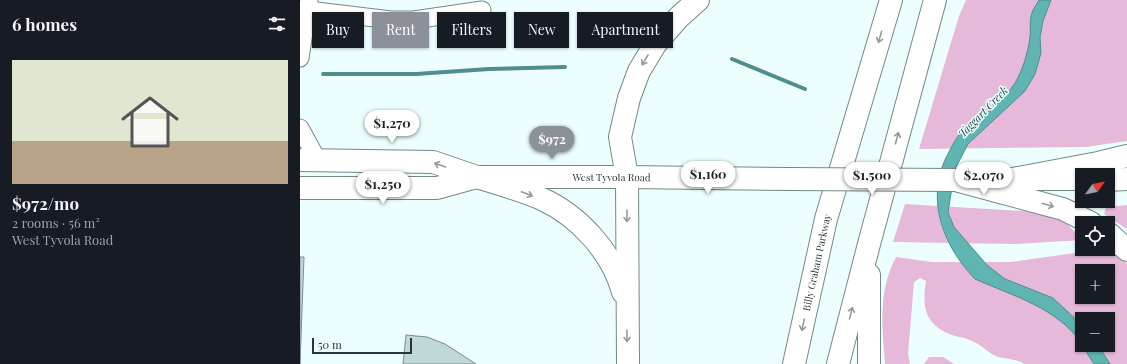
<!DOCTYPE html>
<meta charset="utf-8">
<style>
:root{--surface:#171b24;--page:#242831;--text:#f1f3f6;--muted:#9ea1a6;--line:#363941;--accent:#8c9099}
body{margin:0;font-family:"Playfair Display",serif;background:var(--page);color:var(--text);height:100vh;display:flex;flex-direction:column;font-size:15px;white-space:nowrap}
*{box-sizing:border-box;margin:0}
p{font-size:13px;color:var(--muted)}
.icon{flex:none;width:22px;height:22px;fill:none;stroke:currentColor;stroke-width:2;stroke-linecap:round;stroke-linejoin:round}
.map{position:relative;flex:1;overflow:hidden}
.drawer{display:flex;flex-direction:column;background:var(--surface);width:300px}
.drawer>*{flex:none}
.top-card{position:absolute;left:12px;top:12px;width:380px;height:36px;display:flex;gap:8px}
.needle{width:26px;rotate:57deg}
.buttons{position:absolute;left:775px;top:168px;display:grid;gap:8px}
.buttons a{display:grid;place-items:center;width:40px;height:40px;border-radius:0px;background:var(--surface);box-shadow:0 1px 3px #0004;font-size:20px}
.scale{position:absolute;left:12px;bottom:10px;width:100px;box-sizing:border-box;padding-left:4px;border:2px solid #2c3535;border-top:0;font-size:11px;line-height:14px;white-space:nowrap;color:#2c3535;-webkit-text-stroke:3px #ecfffe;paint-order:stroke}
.price{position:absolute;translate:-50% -34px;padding:0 9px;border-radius:14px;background:#fff;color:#222;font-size:13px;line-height:26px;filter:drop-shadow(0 1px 2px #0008)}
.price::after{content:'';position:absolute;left:50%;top:24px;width:12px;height:9px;margin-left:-6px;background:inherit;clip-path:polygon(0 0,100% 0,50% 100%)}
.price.active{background:var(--accent);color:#fff}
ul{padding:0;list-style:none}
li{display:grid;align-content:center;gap:8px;height:212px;padding:0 12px}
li+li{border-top:1px solid var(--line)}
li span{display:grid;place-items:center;height:124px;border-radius:0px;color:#555}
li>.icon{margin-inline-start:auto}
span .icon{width:72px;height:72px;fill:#fffc;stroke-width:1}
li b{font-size:17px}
h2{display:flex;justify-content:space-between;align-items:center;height:48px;padding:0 12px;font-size:17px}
.tag{padding:0 14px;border-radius:0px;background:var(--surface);box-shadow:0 1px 3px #0004;font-size:14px;line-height:36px}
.tag.active{background:var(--accent);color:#fff}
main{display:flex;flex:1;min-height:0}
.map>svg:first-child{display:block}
.green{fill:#e6b9da;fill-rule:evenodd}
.water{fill:#60b4b1;stroke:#508e8c}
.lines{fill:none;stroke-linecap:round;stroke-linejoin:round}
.stream{stroke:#508e8c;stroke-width:4}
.building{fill:#c0d8d6;stroke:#788e8d}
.minor-casing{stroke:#738987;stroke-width:19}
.major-casing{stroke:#738987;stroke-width:24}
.highway-casing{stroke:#738987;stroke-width:24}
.minor{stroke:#fff;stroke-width:17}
.major{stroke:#fff;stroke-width:22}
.highway{stroke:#fff;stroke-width:22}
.major-bridge-casing{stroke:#738987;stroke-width:24;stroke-linecap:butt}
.major-bridge{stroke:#fff;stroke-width:22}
.oneway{stroke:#969a9a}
.labels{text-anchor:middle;stroke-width:3;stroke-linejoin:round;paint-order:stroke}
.street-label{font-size:10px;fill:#2c3535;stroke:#ecfffe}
.water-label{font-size:11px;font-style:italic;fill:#234a48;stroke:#ecfffe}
</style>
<main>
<section class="drawer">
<h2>6 homes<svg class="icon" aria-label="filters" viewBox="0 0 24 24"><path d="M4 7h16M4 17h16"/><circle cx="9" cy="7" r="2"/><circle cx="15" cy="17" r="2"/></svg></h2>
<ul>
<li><span style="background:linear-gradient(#dfe7d0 65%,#b9a48a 0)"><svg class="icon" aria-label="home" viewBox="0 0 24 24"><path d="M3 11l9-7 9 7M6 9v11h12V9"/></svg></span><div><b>$972/mo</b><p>2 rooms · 56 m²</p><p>West Tyvola Road</p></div></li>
</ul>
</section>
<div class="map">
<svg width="827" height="364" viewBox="0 0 827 364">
<rect width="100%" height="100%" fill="#ecfffe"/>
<g class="green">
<polygon points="666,0 827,0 827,141 786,147 619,149 659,16"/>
<polygon points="605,204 724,211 752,216 768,225 782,240 714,244 593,242"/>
<polygon points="827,205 827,229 804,214 806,207"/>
<path d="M811,248l8,6 8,10v100h-103c-7,-5 -17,-5 -26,-7 -9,-3 -17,-13 -26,-16 -7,-4 -16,-4 -23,-7 -25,-11 -27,-28 -23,-53l-6,-3 -6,4 -6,72 2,10h-25c-3,-37 -7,-74 11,-107l36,5h79zM782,271h26v26h-26zM782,319h26v26h-26z"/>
<polygon points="629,357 643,357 654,364 624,364"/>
</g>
<g class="water">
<path d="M739,0h12l-8,21 -3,16 1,16 -6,21 -10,17 -57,53 -13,25 -7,43 6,15 33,38 18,14 48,19 29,27v19c-24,-36 -69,-48 -107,-65 -33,-34 -51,-83 -26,-127 3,-6 7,-15 13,-20 18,-15 40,-28 53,-49 8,-14 13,-30 15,-46 1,-7 -1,-16 2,-24 1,-4 5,-9 7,-13z"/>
<polygon points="782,345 798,345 810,364 794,364"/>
</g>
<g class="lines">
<g class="stream">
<polyline points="432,59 505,89"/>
<polyline points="23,74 116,74 189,69 265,67"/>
</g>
</g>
<g class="building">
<polygon points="0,257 4,257 0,364"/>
<polygon points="106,335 127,337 145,344 176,364 103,364"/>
</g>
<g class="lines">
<defs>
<g id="minor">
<polyline points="8,10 91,20 114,20 182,10"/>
<polyline points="0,58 9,0"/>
<polyline points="0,128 17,159"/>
</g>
<g id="major">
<polyline points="0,160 133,162 177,177"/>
<polyline points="663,179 782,179"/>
<polyline points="808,180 827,179"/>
<path id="s1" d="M0,188h137l40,-11h150l162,2"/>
</g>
<g id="highway">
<path d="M177,177c22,7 44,13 65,22 37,17 70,53 81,93"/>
<polyline points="713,179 798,163 827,156"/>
<polyline points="655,180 763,209 791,223"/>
<polyline points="808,233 827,250"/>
<polyline points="569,275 569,364"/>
<polyline points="328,364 327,177 320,137 329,98 339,71 356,43 379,17 398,0"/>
<path id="s2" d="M494,364l32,-145 65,-219"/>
<polyline points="538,364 569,244 635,0"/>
</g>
</defs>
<use href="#minor" class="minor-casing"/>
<use href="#major" class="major-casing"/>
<use href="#highway" class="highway-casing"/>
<use href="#minor" class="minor"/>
<use href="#major" class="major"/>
<use href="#highway" class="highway"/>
<defs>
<polyline id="major-bridge" points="489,179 655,180"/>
</defs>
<use href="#major-bridge" class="major-bridge-casing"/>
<use href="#major-bridge" class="major-bridge"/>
</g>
<defs><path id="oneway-shaft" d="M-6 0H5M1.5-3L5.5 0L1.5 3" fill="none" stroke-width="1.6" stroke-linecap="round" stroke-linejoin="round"/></defs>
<g class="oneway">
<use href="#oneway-shaft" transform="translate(580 37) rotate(106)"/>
<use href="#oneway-shaft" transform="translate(345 60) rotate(121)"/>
<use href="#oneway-shaft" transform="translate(597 138) rotate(-75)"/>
<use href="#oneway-shaft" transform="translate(140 165) rotate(-161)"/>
<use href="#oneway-shaft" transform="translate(227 194) rotate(21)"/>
<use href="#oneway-shaft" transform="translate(748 205) rotate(17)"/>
<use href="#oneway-shaft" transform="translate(327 216) rotate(90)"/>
<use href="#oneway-shaft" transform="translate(551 313) rotate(-76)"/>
<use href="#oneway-shaft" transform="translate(503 325) rotate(102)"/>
<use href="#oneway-shaft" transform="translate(327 336) rotate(89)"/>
</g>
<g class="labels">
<g class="street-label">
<text dy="4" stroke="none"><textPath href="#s1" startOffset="313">West Tyvola Road</textPath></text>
<text dy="4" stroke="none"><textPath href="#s2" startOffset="104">Billy Graham Parkway</textPath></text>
</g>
<g class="water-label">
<text transform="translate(683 112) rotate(-46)" y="4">Taggart Creek</text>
</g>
</g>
</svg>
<div class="buttons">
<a><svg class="needle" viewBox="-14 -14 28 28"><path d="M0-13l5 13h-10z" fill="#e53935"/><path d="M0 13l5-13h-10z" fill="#9ea1a6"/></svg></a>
<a><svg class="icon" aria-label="locate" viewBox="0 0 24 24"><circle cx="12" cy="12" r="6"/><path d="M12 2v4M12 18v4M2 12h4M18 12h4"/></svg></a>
<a>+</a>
<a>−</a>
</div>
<div class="scale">50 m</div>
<b class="price" style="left:92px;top:144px">$1,270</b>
<b class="price active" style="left:252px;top:160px">$972</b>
<b class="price" style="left:408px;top:195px">$1,160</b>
<b class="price" style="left:572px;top:196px">$1,500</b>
<b class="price" style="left:684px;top:196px">$2,070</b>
<b class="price" style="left:83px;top:205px">$1,250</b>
<div class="top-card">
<a class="tag">Buy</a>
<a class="tag active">Rent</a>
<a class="tag">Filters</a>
<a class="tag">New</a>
<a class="tag">Apartment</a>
</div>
</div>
</main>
